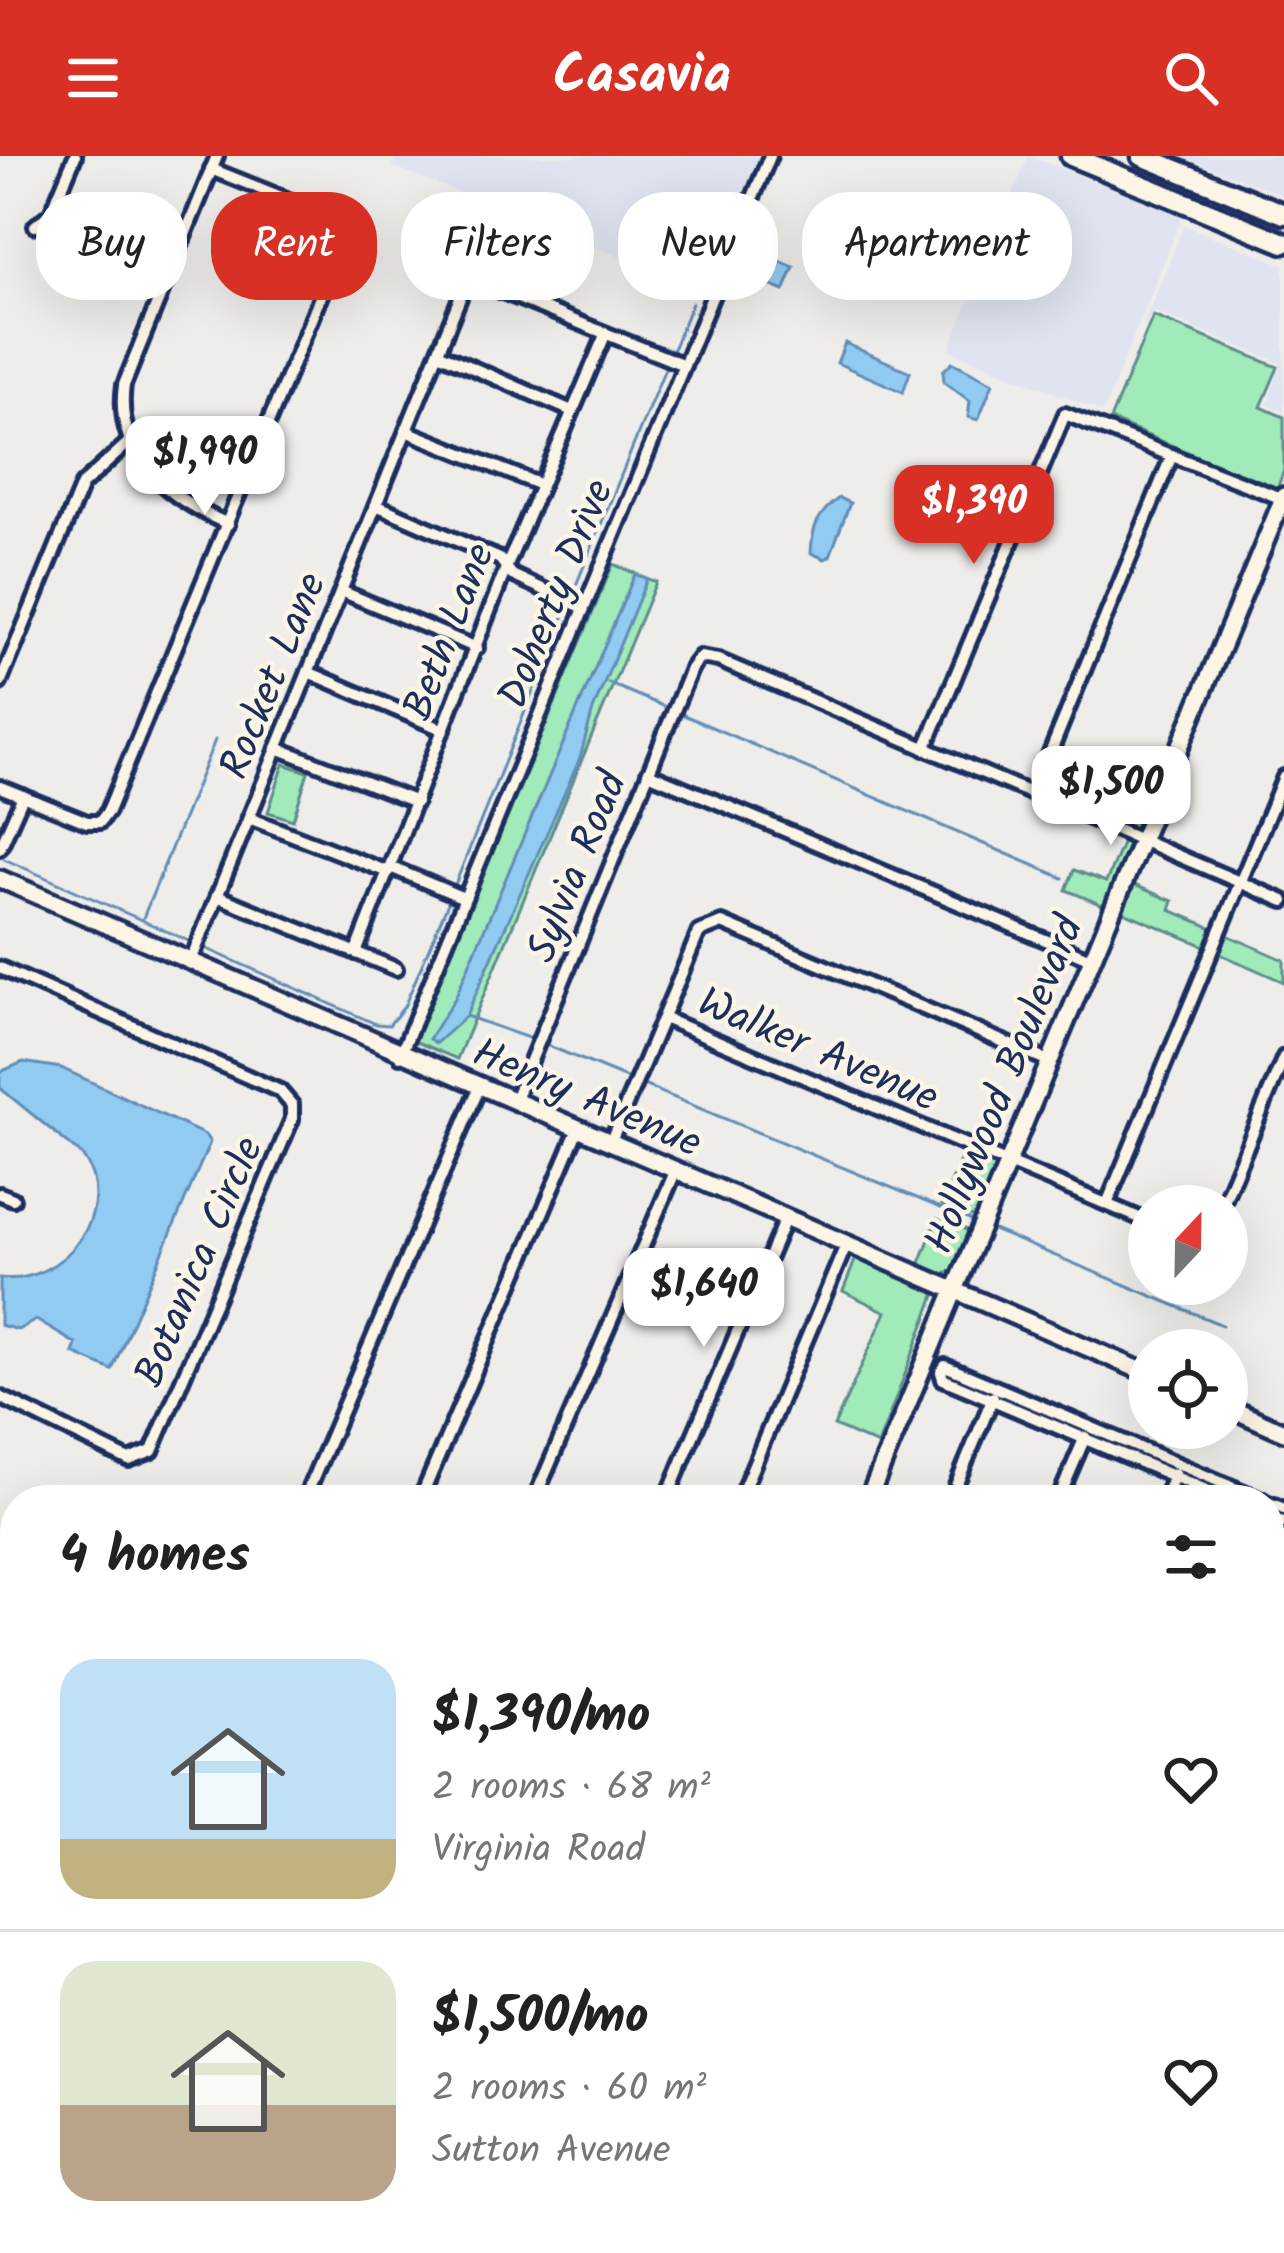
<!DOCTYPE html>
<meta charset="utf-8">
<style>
:root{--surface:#fff;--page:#f6f6f6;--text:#222;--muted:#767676;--line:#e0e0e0;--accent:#d93025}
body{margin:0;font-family:Kalam,sans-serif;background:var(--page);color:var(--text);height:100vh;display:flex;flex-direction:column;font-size:45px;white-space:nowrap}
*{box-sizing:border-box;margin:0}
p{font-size:39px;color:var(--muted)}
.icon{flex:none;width:66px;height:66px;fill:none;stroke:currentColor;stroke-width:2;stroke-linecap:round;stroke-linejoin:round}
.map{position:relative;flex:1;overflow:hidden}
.details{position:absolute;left:0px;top:1329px;width:1284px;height:768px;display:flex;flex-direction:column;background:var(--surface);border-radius:48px 48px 0 0;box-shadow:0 12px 48px #0002}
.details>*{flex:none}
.hud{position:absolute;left:36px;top:36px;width:1212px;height:108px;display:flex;gap:24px}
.needle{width:78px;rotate:22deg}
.buttons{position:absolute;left:1128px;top:1029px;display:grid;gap:24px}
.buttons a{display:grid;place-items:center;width:120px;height:120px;border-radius:50%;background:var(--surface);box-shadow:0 12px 48px #0002;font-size:60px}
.price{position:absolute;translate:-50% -102px;padding:0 27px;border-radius:24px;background:#fff;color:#222;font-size:39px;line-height:78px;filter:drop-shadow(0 3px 6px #0008)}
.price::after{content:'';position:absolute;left:50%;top:72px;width:36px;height:27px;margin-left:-18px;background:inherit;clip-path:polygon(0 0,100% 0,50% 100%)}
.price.current{background:var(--accent);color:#fff}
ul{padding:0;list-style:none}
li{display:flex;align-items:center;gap:36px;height:300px;padding:0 60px}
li+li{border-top:3px solid var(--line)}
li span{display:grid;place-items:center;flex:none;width:336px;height:240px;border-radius:36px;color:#555}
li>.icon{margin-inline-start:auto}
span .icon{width:144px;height:144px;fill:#fffc;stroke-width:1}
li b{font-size:51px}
h2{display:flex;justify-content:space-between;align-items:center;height:144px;padding:0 60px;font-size:51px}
.pill{padding:0 42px;border-radius:48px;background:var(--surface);box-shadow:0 12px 48px #0002;font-size:42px;line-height:108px}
.pill.current{background:var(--accent);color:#fff}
header{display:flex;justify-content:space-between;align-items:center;height:156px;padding:0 60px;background:var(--accent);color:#fff;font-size:54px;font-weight:700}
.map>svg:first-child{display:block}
.built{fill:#dfe4f0}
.green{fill:#a1eab9;stroke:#5e8c8c;stroke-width:3}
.water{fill:#91cbf1;stroke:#628db6;stroke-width:3}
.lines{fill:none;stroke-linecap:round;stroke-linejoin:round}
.stream{stroke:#628db6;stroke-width:3}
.street-casing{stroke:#1b2f5e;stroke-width:20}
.secondary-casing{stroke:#1b2f5e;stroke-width:24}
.primary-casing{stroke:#1b2f5e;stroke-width:27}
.street{stroke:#fcf5e5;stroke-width:10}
.secondary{stroke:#fcf5e5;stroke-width:15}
.primary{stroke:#fcf5e5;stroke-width:18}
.labels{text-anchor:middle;stroke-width:9;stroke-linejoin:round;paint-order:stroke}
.street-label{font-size:42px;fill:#1b2f5e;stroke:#fcf5e5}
</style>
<header><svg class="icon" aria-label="menu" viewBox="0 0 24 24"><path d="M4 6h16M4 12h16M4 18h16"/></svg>Casavia<svg class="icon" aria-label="search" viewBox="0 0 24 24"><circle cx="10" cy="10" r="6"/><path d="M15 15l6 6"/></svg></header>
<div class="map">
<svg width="1284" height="2097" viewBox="0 0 1284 2097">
<rect width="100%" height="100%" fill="#efedea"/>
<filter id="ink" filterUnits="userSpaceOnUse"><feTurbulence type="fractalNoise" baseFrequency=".00833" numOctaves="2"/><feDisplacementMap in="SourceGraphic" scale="24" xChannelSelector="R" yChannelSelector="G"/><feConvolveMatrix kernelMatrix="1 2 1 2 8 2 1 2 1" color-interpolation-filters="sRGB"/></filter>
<g filter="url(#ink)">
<g class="built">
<polygon points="396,0 761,0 706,135 392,10"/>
<polygon points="1028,0 1183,59 1103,256 949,194"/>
<polygon points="1180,0 1284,0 1284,39"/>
<polygon points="1184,69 1284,109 1284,256 1267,249 1281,207 1155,156 1143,169"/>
</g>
<g class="green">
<polygon points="1153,160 1278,211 1261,251 1284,261 1284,314 1277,333 1110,264"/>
<polygon points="613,408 656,426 457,903 414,885"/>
<polygon points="284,608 308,616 293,664 268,656"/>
<polygon points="1110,625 1153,642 1139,671 1129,672 1095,658"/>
<polygon points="1124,683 1131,693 1107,751 1066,734 1074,714 1106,726"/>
<polygon points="1132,728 1173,745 1170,754 1215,773 1207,791 1121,755"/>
<polygon points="1225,778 1284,804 1284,826 1218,797"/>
<polygon points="964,995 995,1010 977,1063 942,1049"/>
<polygon points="937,1063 970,1075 957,1112 940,1120 918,1112"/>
<polygon points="856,1102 936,1137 878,1289 834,1270 886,1156 843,1135"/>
</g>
<g class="water">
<polygon points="750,93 794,111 784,135 740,117"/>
<polygon points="845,187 910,216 903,236 837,207"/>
<polygon points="952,206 993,227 978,264 968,261 970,245 944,226 943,215"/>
<path d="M839,342l11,5 -20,53 -5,3 -14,-6c1,-26 7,-40 28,-55z"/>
<polygon points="635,418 647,423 593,554 580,602 466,860 436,887 429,883 455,842"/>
<path d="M23,906l38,6 144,67 5,7 -98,228 -39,-17 3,-9 -40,-24 -18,10 -18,-5v-47c62,8 122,-67 82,-123l-82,-67v-16z"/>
<polygon points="975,2082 1029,2082 1036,2090 1034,2097 968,2097"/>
</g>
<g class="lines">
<g class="stream">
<polyline points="672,196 692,147"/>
<polyline points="572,439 666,210"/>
<polyline points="608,527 670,553"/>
<polyline points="679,557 1063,722"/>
<polyline points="4,703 191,786"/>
<polyline points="454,731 568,449"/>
<polyline points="143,762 215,584"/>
<polyline points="205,792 376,868 389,869 404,851 448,747"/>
<polyline points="466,860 534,884"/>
<polyline points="544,888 631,924"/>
<polyline points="641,928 977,1067"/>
<polyline points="986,1071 1222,1169"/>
</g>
<defs>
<g id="street">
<path d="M217,0l-93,229c-10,71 44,113 104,139"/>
<polyline points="35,70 51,57 75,0"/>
<polyline points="438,197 572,255"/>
<polyline points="406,275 541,329"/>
<polyline points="376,349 500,403 512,419 584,452"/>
<polyline points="341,435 477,492"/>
<polyline points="308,516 444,574"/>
<polyline points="0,527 82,329 128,287"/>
<polyline points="277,592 416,646"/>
<polyline points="925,593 1065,258 1283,343"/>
<polyline points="648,617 1093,804"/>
<polyline points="0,631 87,666 100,666 108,655 340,93 344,73 331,61 211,13"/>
<polyline points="1033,639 1172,299"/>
<polyline points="249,662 388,716"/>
<polyline points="0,692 23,640"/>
<polyline points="390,711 464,742"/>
<polyline points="217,740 396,813"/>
<polyline points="356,797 506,412 605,179"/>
<polyline points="190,807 468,122 684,209"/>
<polyline points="0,812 280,935 292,949 292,963 152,1295 129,1304 0,1241"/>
<polyline points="663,862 1149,1066"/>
<polyline points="400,900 770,0"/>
<polyline points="514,946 691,513 700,501 718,504 1284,745"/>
<polyline points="610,987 699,776 722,767 1051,906"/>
<polyline points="0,1038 13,1043"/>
<polyline points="1107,1048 1284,621"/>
<polyline points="1222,1050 1284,901"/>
<polyline points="304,1344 479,932"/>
<polyline points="420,1344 578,973"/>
<polyline points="534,1344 675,1016"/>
<polyline points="666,1344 785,1063"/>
<polyline points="739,1344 846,1089"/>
<polyline points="950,1344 993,1241"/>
<polyline points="1058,1344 1085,1281"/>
<polyline points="1164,1344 1175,1318"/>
<polyline points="1230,1344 943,1223 941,1216 945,1210 1263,1344"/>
<polyline points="1269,1347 1284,1353"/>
<polyline points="1269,1361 1284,1367"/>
<polyline points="0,1425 15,1436"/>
<polyline points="1269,1600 1284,1565"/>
<polyline points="0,1676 15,1639"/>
<polyline points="1269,1802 1284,1802"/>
<polyline points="1269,1946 1284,1952"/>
<polyline points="0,2038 15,2002"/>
<polyline points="0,2043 15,2049"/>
<polyline points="1269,2055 1284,2059"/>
<polyline points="92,2082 127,2097"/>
<polyline points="456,2082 492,2097"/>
<polyline points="719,2082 721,2097"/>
<polyline points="1071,2082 1105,2097"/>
<polyline points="1219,2082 1222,2097"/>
<polyline points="588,2097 600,2087 615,2097"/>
<polyline points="743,2097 750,2082"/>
<polyline points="907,2097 911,2082"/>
</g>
<g id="secondary">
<polyline points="0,723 1149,1218"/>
<polyline points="1227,1251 1284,1276"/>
<polyline points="868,1344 1284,340"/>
<polyline points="548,2097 555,2082"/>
</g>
<g id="primary">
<polyline points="1071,0 1284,87"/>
<polyline points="1142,0 1284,58"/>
</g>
</defs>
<use href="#street" class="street-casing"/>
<use href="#secondary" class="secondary-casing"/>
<use href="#primary" class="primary-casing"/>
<use href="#street" class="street"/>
<use href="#secondary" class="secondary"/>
<use href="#primary" class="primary"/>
</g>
</g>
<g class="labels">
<g class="street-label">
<text transform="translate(554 437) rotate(-68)" y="15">Doherty Drive</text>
<text transform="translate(447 475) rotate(-69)" y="15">Beth Lane</text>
<text transform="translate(271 519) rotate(-68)" y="15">Rocket Lane</text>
<text transform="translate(575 710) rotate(-68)" y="15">Sylvia Road</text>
<text transform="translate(819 892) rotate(23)" y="15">Walker Avenue</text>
<text transform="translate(1002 928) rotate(-68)" y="15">Hollywood Boulevard</text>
<text transform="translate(588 940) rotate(23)" y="15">Henry Avenue</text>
<text transform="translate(197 1105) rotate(-67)" y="15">Botanica Circle</text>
</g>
</g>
</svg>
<div class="buttons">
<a><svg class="needle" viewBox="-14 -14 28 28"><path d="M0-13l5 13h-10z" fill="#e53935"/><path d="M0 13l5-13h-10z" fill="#767676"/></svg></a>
<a><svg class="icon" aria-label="locate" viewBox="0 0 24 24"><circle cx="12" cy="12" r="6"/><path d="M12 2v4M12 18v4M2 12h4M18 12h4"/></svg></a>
</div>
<b class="price" style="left:205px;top:362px">$1,990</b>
<b class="price current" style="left:974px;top:411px">$1,390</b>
<b class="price" style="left:1111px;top:692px">$1,500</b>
<b class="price" style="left:704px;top:1194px">$1,640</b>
<div class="hud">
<a class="pill">Buy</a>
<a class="pill current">Rent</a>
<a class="pill">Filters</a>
<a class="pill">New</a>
<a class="pill">Apartment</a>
</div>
<section class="details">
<h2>4 homes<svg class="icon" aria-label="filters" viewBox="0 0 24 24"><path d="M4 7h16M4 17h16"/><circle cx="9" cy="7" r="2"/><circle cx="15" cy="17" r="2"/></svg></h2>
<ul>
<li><span style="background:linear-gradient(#bfe0f5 75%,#c2b280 0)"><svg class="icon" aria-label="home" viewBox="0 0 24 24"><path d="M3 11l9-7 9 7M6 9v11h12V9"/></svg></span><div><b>$1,390/mo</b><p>2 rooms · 68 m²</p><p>Virginia Road</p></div><svg class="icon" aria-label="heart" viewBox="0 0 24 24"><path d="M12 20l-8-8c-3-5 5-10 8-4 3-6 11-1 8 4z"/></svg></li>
<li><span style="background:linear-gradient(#dfe7d0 60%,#b9a48a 0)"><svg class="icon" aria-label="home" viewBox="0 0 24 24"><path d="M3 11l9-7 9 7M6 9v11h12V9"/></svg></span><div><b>$1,500/mo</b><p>2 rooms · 60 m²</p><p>Sutton Avenue</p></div><svg class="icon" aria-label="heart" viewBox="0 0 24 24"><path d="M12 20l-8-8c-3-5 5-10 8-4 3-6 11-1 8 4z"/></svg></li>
</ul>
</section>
</div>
